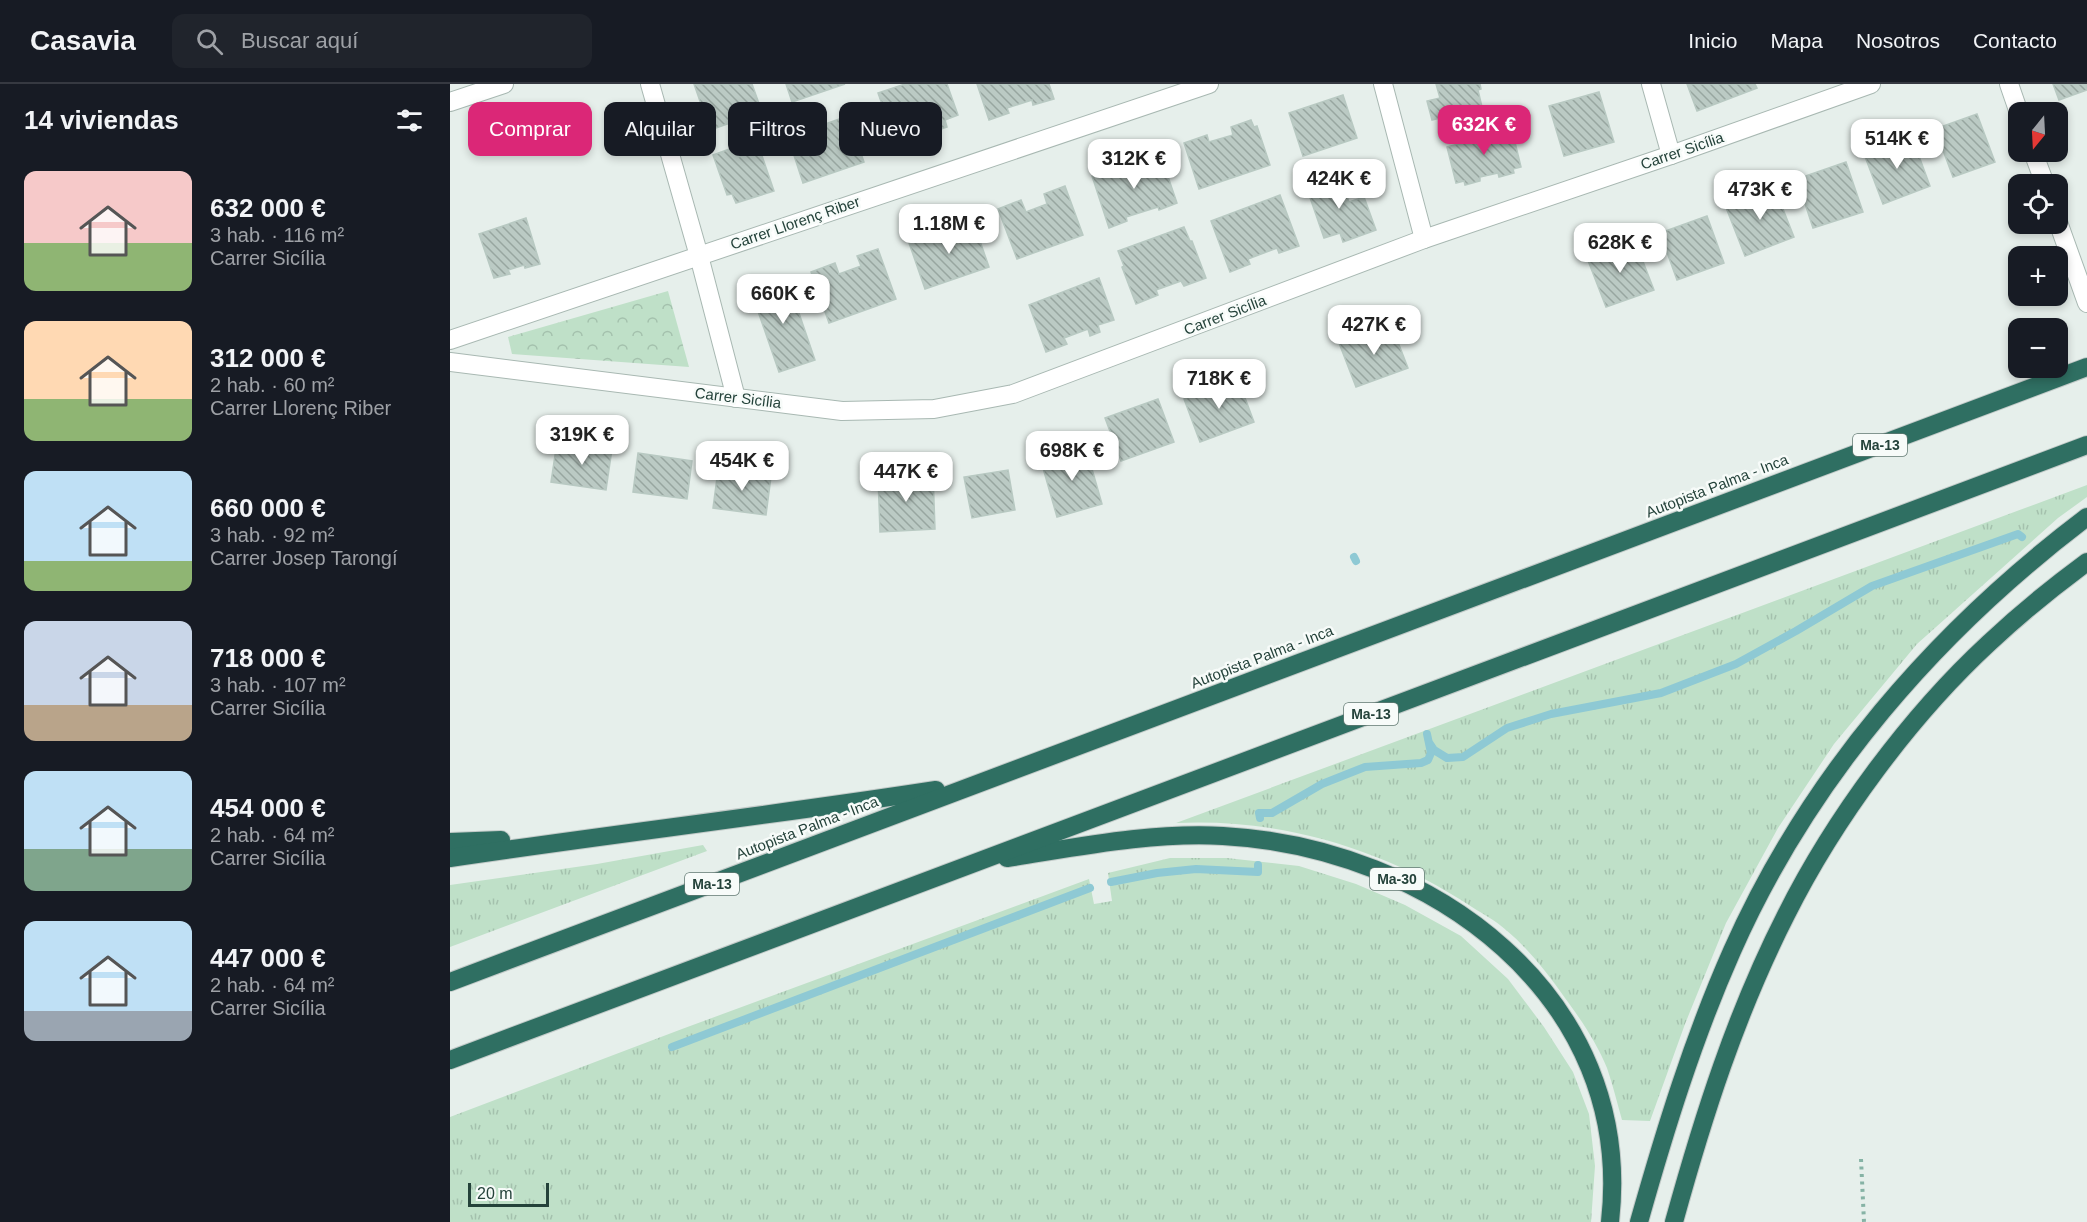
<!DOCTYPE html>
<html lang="es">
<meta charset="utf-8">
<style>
:root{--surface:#171b24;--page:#20242c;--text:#f1f3f6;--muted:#9ea1a6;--line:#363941;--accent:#db2777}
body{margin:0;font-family:Helvetica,sans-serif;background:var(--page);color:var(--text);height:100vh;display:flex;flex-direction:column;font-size:22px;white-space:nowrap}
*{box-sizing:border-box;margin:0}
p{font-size:20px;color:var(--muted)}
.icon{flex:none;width:33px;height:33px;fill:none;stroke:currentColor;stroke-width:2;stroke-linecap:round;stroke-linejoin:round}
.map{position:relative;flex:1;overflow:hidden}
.details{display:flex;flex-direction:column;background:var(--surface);width:450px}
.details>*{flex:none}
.top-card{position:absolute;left:18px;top:18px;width:570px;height:54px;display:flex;gap:12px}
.needle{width:39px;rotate:198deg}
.fabs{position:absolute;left:1558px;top:18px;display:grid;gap:12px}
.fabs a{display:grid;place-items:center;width:60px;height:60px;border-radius:12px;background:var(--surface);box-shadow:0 3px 9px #0003;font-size:30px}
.scale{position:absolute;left:18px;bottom:15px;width:81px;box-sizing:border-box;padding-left:6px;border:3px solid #24423a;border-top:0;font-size:16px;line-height:21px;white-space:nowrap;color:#24423a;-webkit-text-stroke:4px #f7fbf9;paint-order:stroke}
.price{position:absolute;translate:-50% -51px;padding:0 14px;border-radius:12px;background:#fff;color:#222;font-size:20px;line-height:39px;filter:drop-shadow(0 2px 3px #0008)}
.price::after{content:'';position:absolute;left:50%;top:36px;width:18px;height:14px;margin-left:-9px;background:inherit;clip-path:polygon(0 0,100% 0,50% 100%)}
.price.selected{background:var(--accent);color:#fff}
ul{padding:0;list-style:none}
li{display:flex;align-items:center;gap:18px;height:150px;padding:0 24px}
li span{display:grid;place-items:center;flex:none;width:168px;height:120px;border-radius:12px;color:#555}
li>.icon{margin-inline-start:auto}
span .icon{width:72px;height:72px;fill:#fffc;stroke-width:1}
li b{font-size:26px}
h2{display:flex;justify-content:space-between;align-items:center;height:72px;padding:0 24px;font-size:26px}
.tag{padding:0 21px;border-radius:12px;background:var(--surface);box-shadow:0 3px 9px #0003;font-size:21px;line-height:54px}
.tag.selected{background:var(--accent);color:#fff}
header{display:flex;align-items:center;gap:36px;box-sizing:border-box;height:84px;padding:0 30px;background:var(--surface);border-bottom:2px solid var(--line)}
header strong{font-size:28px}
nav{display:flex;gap:33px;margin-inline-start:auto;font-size:21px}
.search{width:420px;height:54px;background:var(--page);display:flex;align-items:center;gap:15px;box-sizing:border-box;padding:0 21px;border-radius:12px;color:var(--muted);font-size:22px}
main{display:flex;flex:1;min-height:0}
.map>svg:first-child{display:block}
.grass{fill:url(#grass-tufts)}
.forest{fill:url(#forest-crowns)}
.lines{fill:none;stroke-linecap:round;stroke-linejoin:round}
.stream{stroke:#8ec9d4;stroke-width:8}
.building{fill:url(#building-back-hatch);stroke:#b8c9c2;stroke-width:1.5}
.street-casing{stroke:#a8b8b2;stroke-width:20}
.highway-casing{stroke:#c2cac8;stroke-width:20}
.path{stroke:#86b3a5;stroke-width:4;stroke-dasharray:3 4.5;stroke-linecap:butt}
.street{stroke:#fff;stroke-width:18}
.highway{stroke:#2f6f62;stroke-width:18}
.labels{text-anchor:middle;stroke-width:5;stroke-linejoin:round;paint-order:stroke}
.shield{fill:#f7fbf9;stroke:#637a73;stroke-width:1.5}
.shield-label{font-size:14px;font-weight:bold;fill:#24423a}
.street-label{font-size:15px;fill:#24423a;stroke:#f7fbf9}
</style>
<header>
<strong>Casavia</strong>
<div class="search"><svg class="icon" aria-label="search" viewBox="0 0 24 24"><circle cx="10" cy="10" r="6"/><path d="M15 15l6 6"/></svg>Buscar aquí</div>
<nav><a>Inicio</a><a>Mapa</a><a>Nosotros</a><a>Contacto</a></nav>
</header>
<main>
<section class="details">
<h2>14 viviendas<svg class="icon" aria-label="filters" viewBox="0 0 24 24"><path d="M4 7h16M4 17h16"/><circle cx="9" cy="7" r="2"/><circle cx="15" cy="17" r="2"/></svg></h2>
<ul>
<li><span style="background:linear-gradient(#f6c9c9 60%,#8fb573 0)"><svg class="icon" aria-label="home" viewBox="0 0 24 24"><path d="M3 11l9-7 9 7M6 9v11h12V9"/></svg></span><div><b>632 000 €</b><p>3 hab. · 116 m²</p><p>Carrer Sicília</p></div></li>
<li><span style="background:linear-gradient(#ffd9b3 65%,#8fb573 0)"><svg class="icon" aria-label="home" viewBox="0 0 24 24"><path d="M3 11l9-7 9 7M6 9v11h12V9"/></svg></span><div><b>312 000 €</b><p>2 hab. · 60 m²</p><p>Carrer Llorenç Riber</p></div></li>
<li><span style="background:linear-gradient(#bfe0f5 75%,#8fb573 0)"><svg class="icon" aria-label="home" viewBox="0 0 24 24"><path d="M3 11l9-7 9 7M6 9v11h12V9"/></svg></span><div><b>660 000 €</b><p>3 hab. · 92 m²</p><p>Carrer Josep Tarongí</p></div></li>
<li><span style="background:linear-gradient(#c9d6e8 70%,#b9a48a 0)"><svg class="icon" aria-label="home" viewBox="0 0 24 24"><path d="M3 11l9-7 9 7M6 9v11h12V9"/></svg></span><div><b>718 000 €</b><p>3 hab. · 107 m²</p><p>Carrer Sicília</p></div></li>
<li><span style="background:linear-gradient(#bfe0f5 65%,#7fa58c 0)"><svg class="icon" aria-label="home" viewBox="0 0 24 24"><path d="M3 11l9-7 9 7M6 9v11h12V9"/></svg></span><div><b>454 000 €</b><p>2 hab. · 64 m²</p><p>Carrer Sicília</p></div></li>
<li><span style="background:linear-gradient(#bfe0f5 75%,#9aa5b1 0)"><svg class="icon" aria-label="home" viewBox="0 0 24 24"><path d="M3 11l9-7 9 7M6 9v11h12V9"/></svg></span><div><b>447 000 €</b><p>2 hab. · 64 m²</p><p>Carrer Sicília</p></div></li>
</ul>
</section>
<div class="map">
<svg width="1637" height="1138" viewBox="0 0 1637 1138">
<defs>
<pattern id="grass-tufts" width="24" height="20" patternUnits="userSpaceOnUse" patternTransform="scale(1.5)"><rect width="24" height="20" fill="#bfe0c8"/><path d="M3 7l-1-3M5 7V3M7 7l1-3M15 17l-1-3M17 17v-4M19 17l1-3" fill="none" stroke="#a4c1ad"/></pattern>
<pattern id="forest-crowns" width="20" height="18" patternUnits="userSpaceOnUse" patternTransform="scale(1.5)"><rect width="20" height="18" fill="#bfe0c8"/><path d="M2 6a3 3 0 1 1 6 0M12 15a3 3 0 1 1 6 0" fill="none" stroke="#a4c1ad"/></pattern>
<pattern id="building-back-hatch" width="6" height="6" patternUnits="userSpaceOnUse" patternTransform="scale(1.5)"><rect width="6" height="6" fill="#bbcac4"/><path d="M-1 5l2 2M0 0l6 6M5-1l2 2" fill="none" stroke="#98a6a0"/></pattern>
</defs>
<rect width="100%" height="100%" fill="#e6efeb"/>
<g class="grass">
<path d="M1637,401v12l-29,21 -141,126 -83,100 -56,84 -52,95 -41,101 -35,97 -28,-1c-5,-17 -9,-35 -15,-52 -9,-23 -27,-50 -42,-70 -17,-24 -36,-49 -59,-68 -10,-9 -23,-16 -34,-23 -88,-58 -191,-89 -296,-84z"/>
<polygon points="253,761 257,767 0,863 0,801 147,780"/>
<polygon points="720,774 777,774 849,782 906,800 955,821 1011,852 1058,895 1094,943 1123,988 1139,1030 1145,1082 1141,1138 0,1138 0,1033 232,945 639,795 644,820 662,817 658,789"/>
</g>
<polygon class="forest" points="218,207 239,283 62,270 58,253"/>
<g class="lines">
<g class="stream">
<polyline points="904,473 906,477"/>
<polyline points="980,660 984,666 997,674 1013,673 1057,644 1101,630 1211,609 1286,580 1346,547 1422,502 1568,450 1572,453"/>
<polyline points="810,734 809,729 822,729 872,700 915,683 971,679 978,676 981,669 977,650"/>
<polyline points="661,798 707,789 746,785 808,788 808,781"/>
<polyline points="222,963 640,804"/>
</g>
</g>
<g class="building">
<polygon points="244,0 302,0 312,28 260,46"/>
<polygon points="336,0 395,0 342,18"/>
<polygon points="455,0 497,0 508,31 495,36 497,43 459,56 456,49 444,54 428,9"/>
<polygon points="527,0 599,0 604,15 583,21 582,16 557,24 559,29 539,36"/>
<polygon points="986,0 1030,0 1031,5 1028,6 1032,23 982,36 977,17 990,14"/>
<polygon points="1237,0 1305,0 1307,4 1247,27"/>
<polygon points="1603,0 1637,0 1637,6 1609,16"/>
<polygon points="1149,8 1164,58 1114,72 1099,22"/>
<polygon points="893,11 907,54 853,72 839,29"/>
<polygon points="1527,30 1545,78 1503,93 1485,45"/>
<polygon points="398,32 414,78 353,99 338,53"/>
<polygon points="801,36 804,43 807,42 820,81 749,105 734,59 757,51 759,58 783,51 781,43"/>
<polygon points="1039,45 1041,52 1062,46 1071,83 1063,85 1064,89 1049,93 1048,89 1030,93 1030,97 1015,101 1014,97 1006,99 997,63 1019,57 1017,50"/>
<polygon points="1462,53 1480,102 1433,120 1414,70"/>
<polygon points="285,63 288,73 310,66 324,107 286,119 282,110 277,111 263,71"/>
<polygon points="710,69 727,119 709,126 708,123 676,133 677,137 659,144 642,92 666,84 667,89 688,81 687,76"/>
<polygon points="1396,78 1413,128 1363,144 1347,95"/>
<polygon points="889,90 899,118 914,113 926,146 893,158 890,149 874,154 856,102"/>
<polygon points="615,102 633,151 567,175 548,125 571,116 576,128 597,120 594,110"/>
<polygon points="1324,102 1344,153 1295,172 1275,121"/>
<polygon points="830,111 849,162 829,169 827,164 798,175 800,180 780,188 761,137"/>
<polygon points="1257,132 1274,179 1227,196 1210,149"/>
<polygon points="76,134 90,180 75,184 74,181 58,186 60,190 44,194 29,150"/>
<polygon points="522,134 539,183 475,205 458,156 479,149 482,159 505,152 501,141"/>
<polygon points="734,143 740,157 742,157 756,194 734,202 731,197 706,206 708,211 686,220 672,183 674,182 668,167"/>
<polygon points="1185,157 1204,206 1156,223 1137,174"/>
<polygon points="428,165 446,215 379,239 361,188 385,179 389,190 411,182 407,172"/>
<polygon points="337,194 365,276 329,288 301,207"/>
<polygon points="649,194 664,236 648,241 650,248 640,252 638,245 614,254 617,260 596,268 579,221"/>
<polygon points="941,240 958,284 906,303 889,259"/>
<polygon points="788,295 804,338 750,358 734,315"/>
<polygon points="708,315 724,358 671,377 655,334"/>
<polygon points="107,358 162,365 156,406 101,398"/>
<polygon points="636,364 652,420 607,433 591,377"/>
<polygon points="188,369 242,377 237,415 183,408"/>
<polygon points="268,386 321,393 316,431 263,424"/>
<polygon points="558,386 565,426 522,434 514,393"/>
<polygon points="483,390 485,445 430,448 428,392"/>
</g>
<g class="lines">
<defs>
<g id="street">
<polyline points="200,0 249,172 286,314"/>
<polyline points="933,0 974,155"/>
<polyline points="1201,0 1221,71"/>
<polyline points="1559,0 1569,29"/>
<polyline points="0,18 54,0"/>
<polyline points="1583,68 1595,100"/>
<polyline points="1608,138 1637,219"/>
<polyline points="0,256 759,0"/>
<polyline points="0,278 392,327 484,325 563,310 974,155 1221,71 1421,0"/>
</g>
<g id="highway">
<polyline points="0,758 51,756"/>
<path d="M0,774c162,-24 324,-43 486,-68"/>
<path d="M557,774c71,-11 144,-26 216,-22 207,11 413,160 387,386"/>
<polyline points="0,898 1637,283"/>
<polyline points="0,976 1637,361"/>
<path d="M1189,1138c26,-92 54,-183 93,-271 77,-174 204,-320 355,-434"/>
<path d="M1224,1138c29,-105 62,-209 112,-307 48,-96 124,-199 203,-272 31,-29 64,-56 98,-81"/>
</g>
</defs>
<use href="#street" class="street-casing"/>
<use href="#highway" class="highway-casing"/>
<polyline class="path" points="1411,1075 1414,1138"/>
<use href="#street" class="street"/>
<use href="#highway" class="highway"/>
</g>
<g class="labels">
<g class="shield">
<rect x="1403" y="350" width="54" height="22" rx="4.5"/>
<rect x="894" y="619" width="54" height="22" rx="4.5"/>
<rect x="920" y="784" width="54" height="22" rx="4.5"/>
<rect x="235" y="789" width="54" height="22" rx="4.5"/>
</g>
<g class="shield-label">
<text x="1430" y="366">Ma-13</text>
<text x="921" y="635">Ma-13</text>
<text x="947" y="800">Ma-30</text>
<text x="262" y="805">Ma-13</text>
</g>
<g class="street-label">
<text transform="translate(1232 67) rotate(-19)" y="5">Carrer Sicília</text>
<text transform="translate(345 139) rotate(-19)" y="5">Carrer Llorenç Riber</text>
<text transform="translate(775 231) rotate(-21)" y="5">Carrer Sicília</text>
<text transform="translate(288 314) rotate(7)" y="5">Carrer Sicília</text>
<text transform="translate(1267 402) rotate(-21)" y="5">Autopista Palma - Inca</text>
<text transform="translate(812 573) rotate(-21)" y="5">Autopista Palma - Inca</text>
<text transform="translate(357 744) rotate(-21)" y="5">Autopista Palma - Inca</text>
</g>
</g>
</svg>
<div class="fabs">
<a><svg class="needle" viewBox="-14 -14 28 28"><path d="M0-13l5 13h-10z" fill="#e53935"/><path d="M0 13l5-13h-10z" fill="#9ea1a6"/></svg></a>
<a><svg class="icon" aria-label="locate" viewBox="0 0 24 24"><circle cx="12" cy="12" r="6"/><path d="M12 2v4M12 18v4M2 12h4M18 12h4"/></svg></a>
<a>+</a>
<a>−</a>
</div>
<div class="scale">20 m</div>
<b class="price selected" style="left:1034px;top:72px">632K €</b>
<b class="price" style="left:1447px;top:86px">514K €</b>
<b class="price" style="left:684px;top:106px">312K €</b>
<b class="price" style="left:889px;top:126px">424K €</b>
<b class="price" style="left:1310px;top:137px">473K €</b>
<b class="price" style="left:499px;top:171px">1.18M €</b>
<b class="price" style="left:1170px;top:190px">628K €</b>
<b class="price" style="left:333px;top:241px">660K €</b>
<b class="price" style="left:924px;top:272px">427K €</b>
<b class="price" style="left:769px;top:326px">718K €</b>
<b class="price" style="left:132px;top:382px">319K €</b>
<b class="price" style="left:622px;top:398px">698K €</b>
<b class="price" style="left:292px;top:408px">454K €</b>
<b class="price" style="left:456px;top:419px">447K €</b>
<div class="top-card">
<a class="tag selected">Comprar</a>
<a class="tag">Alquilar</a>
<a class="tag">Filtros</a>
<a class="tag">Nuevo</a>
</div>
</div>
</main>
